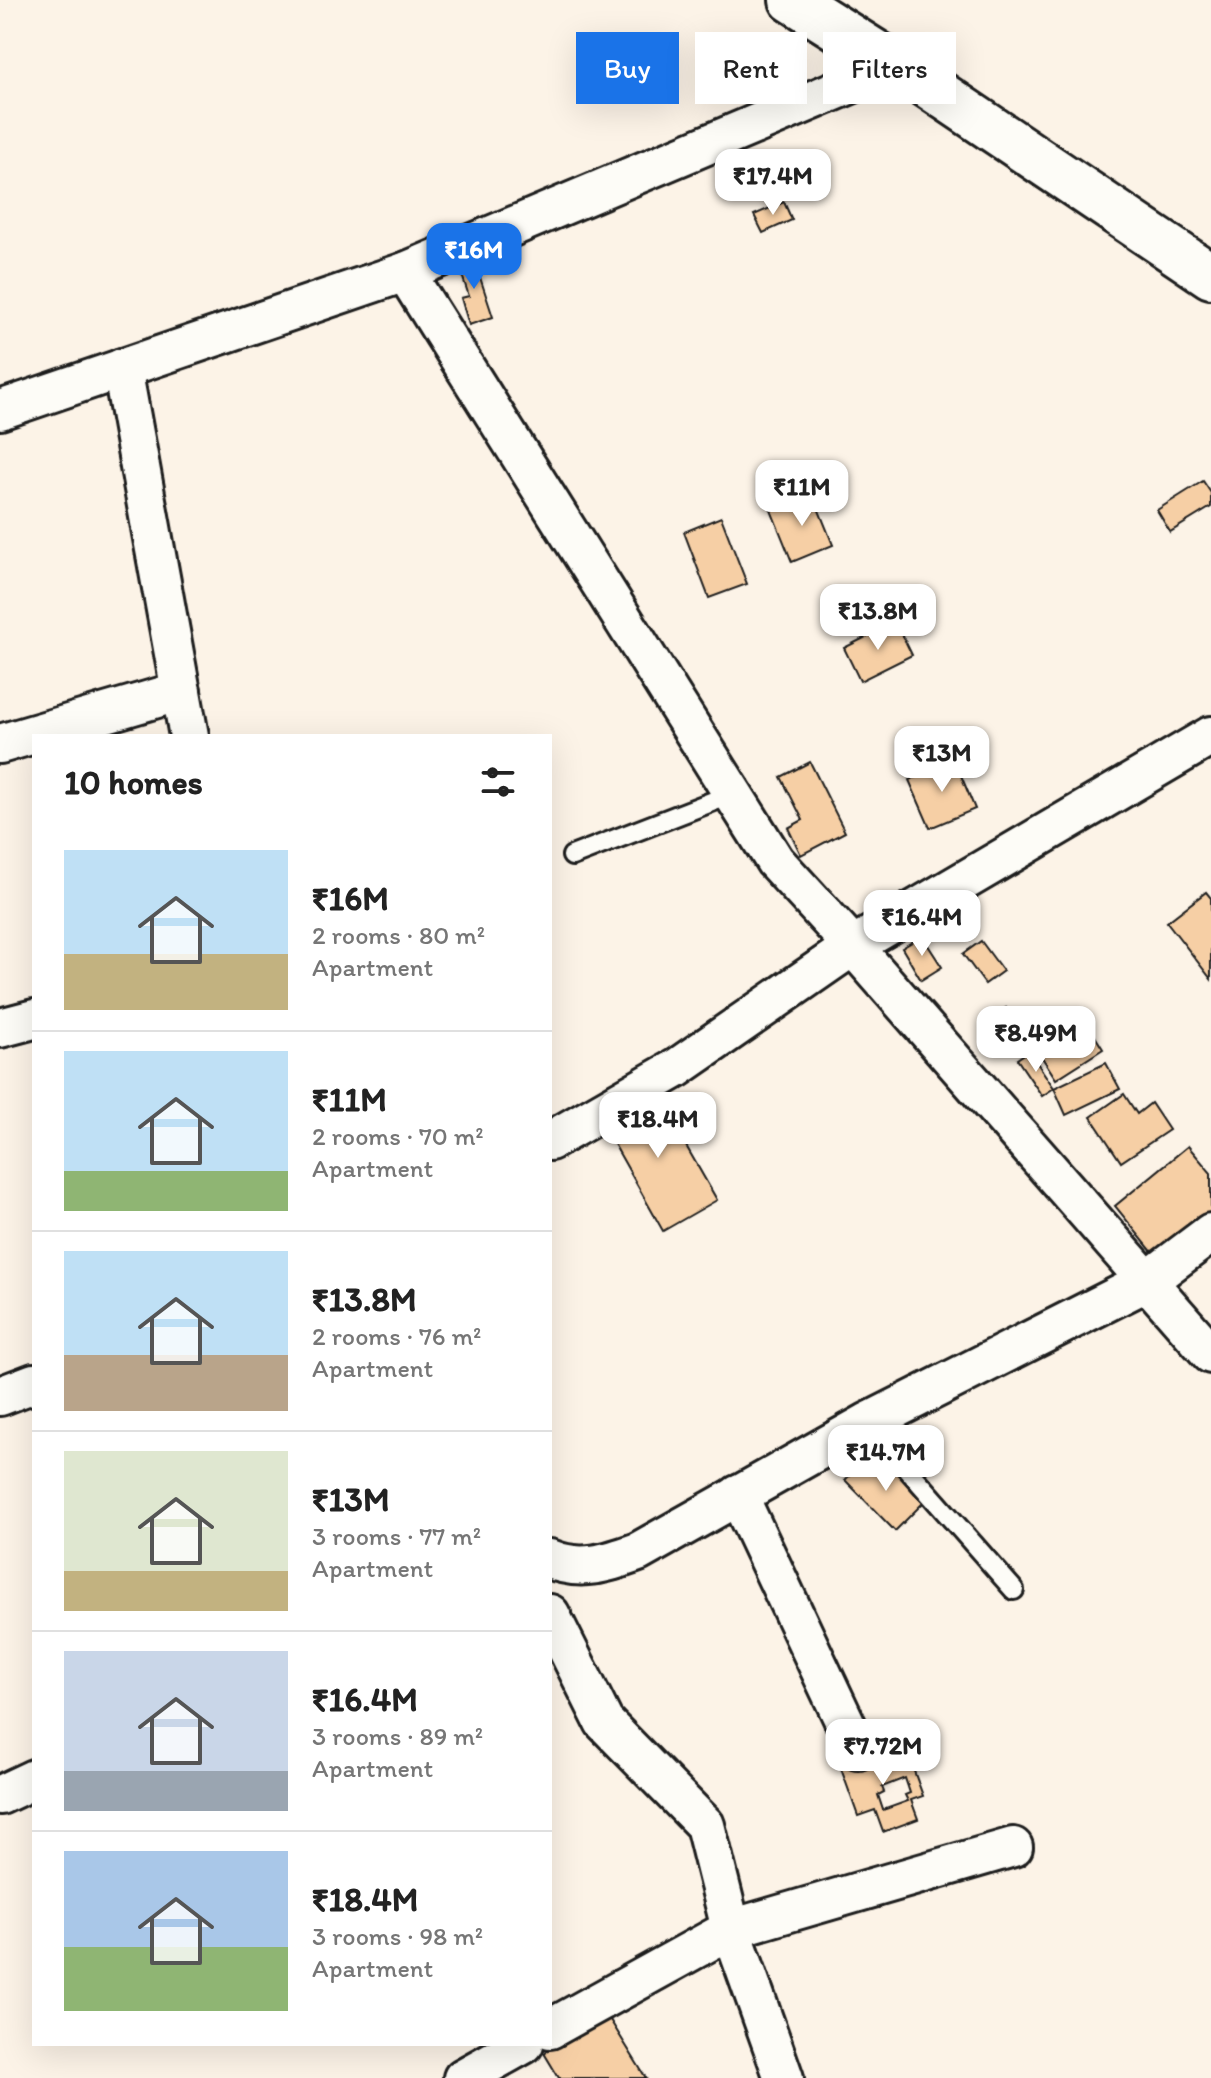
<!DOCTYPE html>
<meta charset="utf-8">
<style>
:root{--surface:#fff;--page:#f2f2f2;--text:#222;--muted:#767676;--line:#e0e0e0;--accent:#1a73e8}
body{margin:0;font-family:Itim,sans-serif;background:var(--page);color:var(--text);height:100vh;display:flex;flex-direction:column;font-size:30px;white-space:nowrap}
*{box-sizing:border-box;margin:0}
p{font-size:26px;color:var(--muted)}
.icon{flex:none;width:44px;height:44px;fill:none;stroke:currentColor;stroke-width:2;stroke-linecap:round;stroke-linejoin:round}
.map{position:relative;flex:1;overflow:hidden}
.panel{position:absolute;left:32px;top:734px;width:520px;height:1312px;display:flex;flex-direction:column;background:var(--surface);border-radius:0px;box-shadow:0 8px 32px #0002}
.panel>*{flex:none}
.guide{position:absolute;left:576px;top:32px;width:514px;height:72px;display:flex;gap:16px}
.price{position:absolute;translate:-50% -68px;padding:0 18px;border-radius:16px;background:#fff;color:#222;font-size:26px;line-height:52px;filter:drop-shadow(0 2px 4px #0008)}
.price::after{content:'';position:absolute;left:50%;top:48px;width:24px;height:18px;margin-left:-12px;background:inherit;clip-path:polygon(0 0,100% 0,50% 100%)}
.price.active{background:var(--accent);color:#fff}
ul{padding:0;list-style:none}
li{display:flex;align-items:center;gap:24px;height:200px;padding:0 32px}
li+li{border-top:2px solid var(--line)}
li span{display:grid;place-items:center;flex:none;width:224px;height:160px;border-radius:0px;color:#555}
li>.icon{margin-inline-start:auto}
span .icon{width:96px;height:96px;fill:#fffc;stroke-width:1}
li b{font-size:34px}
h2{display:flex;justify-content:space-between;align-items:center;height:96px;padding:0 32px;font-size:34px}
.pill{padding:0 28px;border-radius:0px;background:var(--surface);box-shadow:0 8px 32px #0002;font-size:28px;line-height:72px}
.pill.active{background:var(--accent);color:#fff}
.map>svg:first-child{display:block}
.building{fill:#f6cfa5;stroke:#1c1c1c;stroke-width:2;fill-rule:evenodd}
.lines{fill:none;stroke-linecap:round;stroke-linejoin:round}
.service-casing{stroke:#1c1c1c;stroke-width:24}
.minor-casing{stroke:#1c1c1c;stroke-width:44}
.secondary-casing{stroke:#1c1c1c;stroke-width:50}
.service{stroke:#fdfcf7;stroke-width:18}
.minor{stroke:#fdfcf7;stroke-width:38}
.secondary{stroke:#fdfcf7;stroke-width:44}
</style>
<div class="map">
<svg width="1211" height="2078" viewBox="0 0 1211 2078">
<rect width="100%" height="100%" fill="#fcf3e7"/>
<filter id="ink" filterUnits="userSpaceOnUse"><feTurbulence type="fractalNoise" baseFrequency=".0125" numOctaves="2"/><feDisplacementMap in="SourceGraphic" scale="16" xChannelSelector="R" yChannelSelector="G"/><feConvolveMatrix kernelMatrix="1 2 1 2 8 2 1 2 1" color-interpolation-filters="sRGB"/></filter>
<g filter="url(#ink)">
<g class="building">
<polygon points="784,202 792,220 763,233 754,215"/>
<polygon points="472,253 493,317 469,325 461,298 469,296 456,257"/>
<polygon points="1203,481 1211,493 1211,507 1170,532 1157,510"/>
<polygon points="812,493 833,545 792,562 771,510"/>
<polygon points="721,517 747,584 709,598 684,532"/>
<polygon points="896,622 912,655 860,681 844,648"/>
<polygon points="955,761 975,809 930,828 909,780"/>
<polygon points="810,762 845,832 801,855 788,828 803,820 781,777"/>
<polygon points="1206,892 1211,898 1211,979 1167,922"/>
<polygon points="922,936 942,967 921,980 902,948"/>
<polygon points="981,941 1003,971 985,984 963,954"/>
<polygon points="1006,1008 1030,1041 1017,1051 993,1017"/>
<polygon points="1083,1017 1103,1049 1056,1079 1036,1048"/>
<polygon points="1029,1051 1054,1088 1042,1096 1017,1059"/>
<polygon points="1106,1063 1120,1089 1066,1115 1054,1088"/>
<polygon points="653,1088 717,1200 663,1231 600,1119"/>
<polygon points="1124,1094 1137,1114 1151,1103 1169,1130 1121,1162 1091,1117"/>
<polygon points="1188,1146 1211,1173 1211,1215 1158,1259 1115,1206"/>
<polygon points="868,1457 888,1478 898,1469 927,1499 895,1531 845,1480"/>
<path d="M892,1744l7,20 11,-4 13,36 -12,4 7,19 -35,13 -8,-22 -17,6 -19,-53zM905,1778l5,15 -5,2 3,6 -25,9 -5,-15 6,-3 -2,-5z"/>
<polygon points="607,2015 646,2078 559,2078 544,2053"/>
</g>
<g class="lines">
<defs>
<g id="service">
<polyline points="572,856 732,794"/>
<polyline points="867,1423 1014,1590"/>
</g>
<g id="minor">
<polyline points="405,272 775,861 853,946 1211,1354"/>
<polyline points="122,368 189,736"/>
<polyline points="0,410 405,272 896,65"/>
<polyline points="0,744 181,691"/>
<polyline points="0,1028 34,1019"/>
<polyline points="550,1141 677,1068 853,946 1211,736"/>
<polyline points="0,1396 34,1383"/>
<polyline points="738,1495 858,1750"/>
<path d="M550,1559c30,13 58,4 88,-7l229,-129 279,-141 65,-49"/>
<polyline points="550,1614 604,1722 705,1825 731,1929 784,2078"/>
<polyline points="0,1795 34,1779"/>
<polyline points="550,2029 731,1929 1013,1847"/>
<polyline points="463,2078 524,2044"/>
</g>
<polyline id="secondary" points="792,0 924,83 1211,276"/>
</defs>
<use href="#service" class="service-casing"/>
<use href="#minor" class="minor-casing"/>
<use href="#secondary" class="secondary-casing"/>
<use href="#service" class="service"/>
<use href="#minor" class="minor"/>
<use href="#secondary" class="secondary"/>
</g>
</g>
</svg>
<b class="price" style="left:773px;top:217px">₹17.4M</b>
<b class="price active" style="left:474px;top:291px">₹16M</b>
<b class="price" style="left:802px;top:528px">₹11M</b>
<b class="price" style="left:878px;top:652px">₹13.8M</b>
<b class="price" style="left:942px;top:794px">₹13M</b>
<b class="price" style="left:922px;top:958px">₹16.4M</b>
<b class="price" style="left:1036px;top:1074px">₹8.49M</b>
<b class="price" style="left:658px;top:1160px">₹18.4M</b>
<b class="price" style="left:886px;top:1493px">₹14.7M</b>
<b class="price" style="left:883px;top:1787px">₹7.72M</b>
<div class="guide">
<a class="pill active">Buy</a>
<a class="pill">Rent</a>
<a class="pill">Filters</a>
</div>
<section class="panel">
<h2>10 homes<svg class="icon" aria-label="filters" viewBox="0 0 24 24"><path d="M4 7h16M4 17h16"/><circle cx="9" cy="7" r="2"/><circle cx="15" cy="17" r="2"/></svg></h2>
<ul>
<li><span style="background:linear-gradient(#bfe0f5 65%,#c2b280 0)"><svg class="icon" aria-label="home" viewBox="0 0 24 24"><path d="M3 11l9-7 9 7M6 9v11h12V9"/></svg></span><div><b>₹16M</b><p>2 rooms · 80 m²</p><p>Apartment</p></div></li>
<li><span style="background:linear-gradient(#bfe0f5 75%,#8fb573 0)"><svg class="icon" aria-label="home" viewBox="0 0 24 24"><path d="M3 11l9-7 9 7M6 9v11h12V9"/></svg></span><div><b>₹11M</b><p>2 rooms · 70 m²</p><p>Apartment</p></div></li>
<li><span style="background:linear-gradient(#bfe0f5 65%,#b9a48a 0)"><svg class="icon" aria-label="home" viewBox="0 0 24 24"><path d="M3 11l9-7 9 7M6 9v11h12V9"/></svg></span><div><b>₹13.8M</b><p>2 rooms · 76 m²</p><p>Apartment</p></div></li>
<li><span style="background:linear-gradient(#dfe7d0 75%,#c2b280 0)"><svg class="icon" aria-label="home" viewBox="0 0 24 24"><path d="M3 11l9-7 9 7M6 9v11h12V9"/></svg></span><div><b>₹13M</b><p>3 rooms · 77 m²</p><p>Apartment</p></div></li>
<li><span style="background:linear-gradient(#c9d6e8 75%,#9aa5b1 0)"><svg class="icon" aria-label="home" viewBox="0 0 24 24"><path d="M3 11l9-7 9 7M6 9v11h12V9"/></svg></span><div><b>₹16.4M</b><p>3 rooms · 89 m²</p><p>Apartment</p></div></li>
<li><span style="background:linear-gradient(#a9c7e8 60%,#8fb573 0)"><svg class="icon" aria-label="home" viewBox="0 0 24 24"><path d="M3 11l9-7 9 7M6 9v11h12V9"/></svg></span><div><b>₹18.4M</b><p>3 rooms · 98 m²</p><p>Apartment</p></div></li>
</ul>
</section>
</div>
